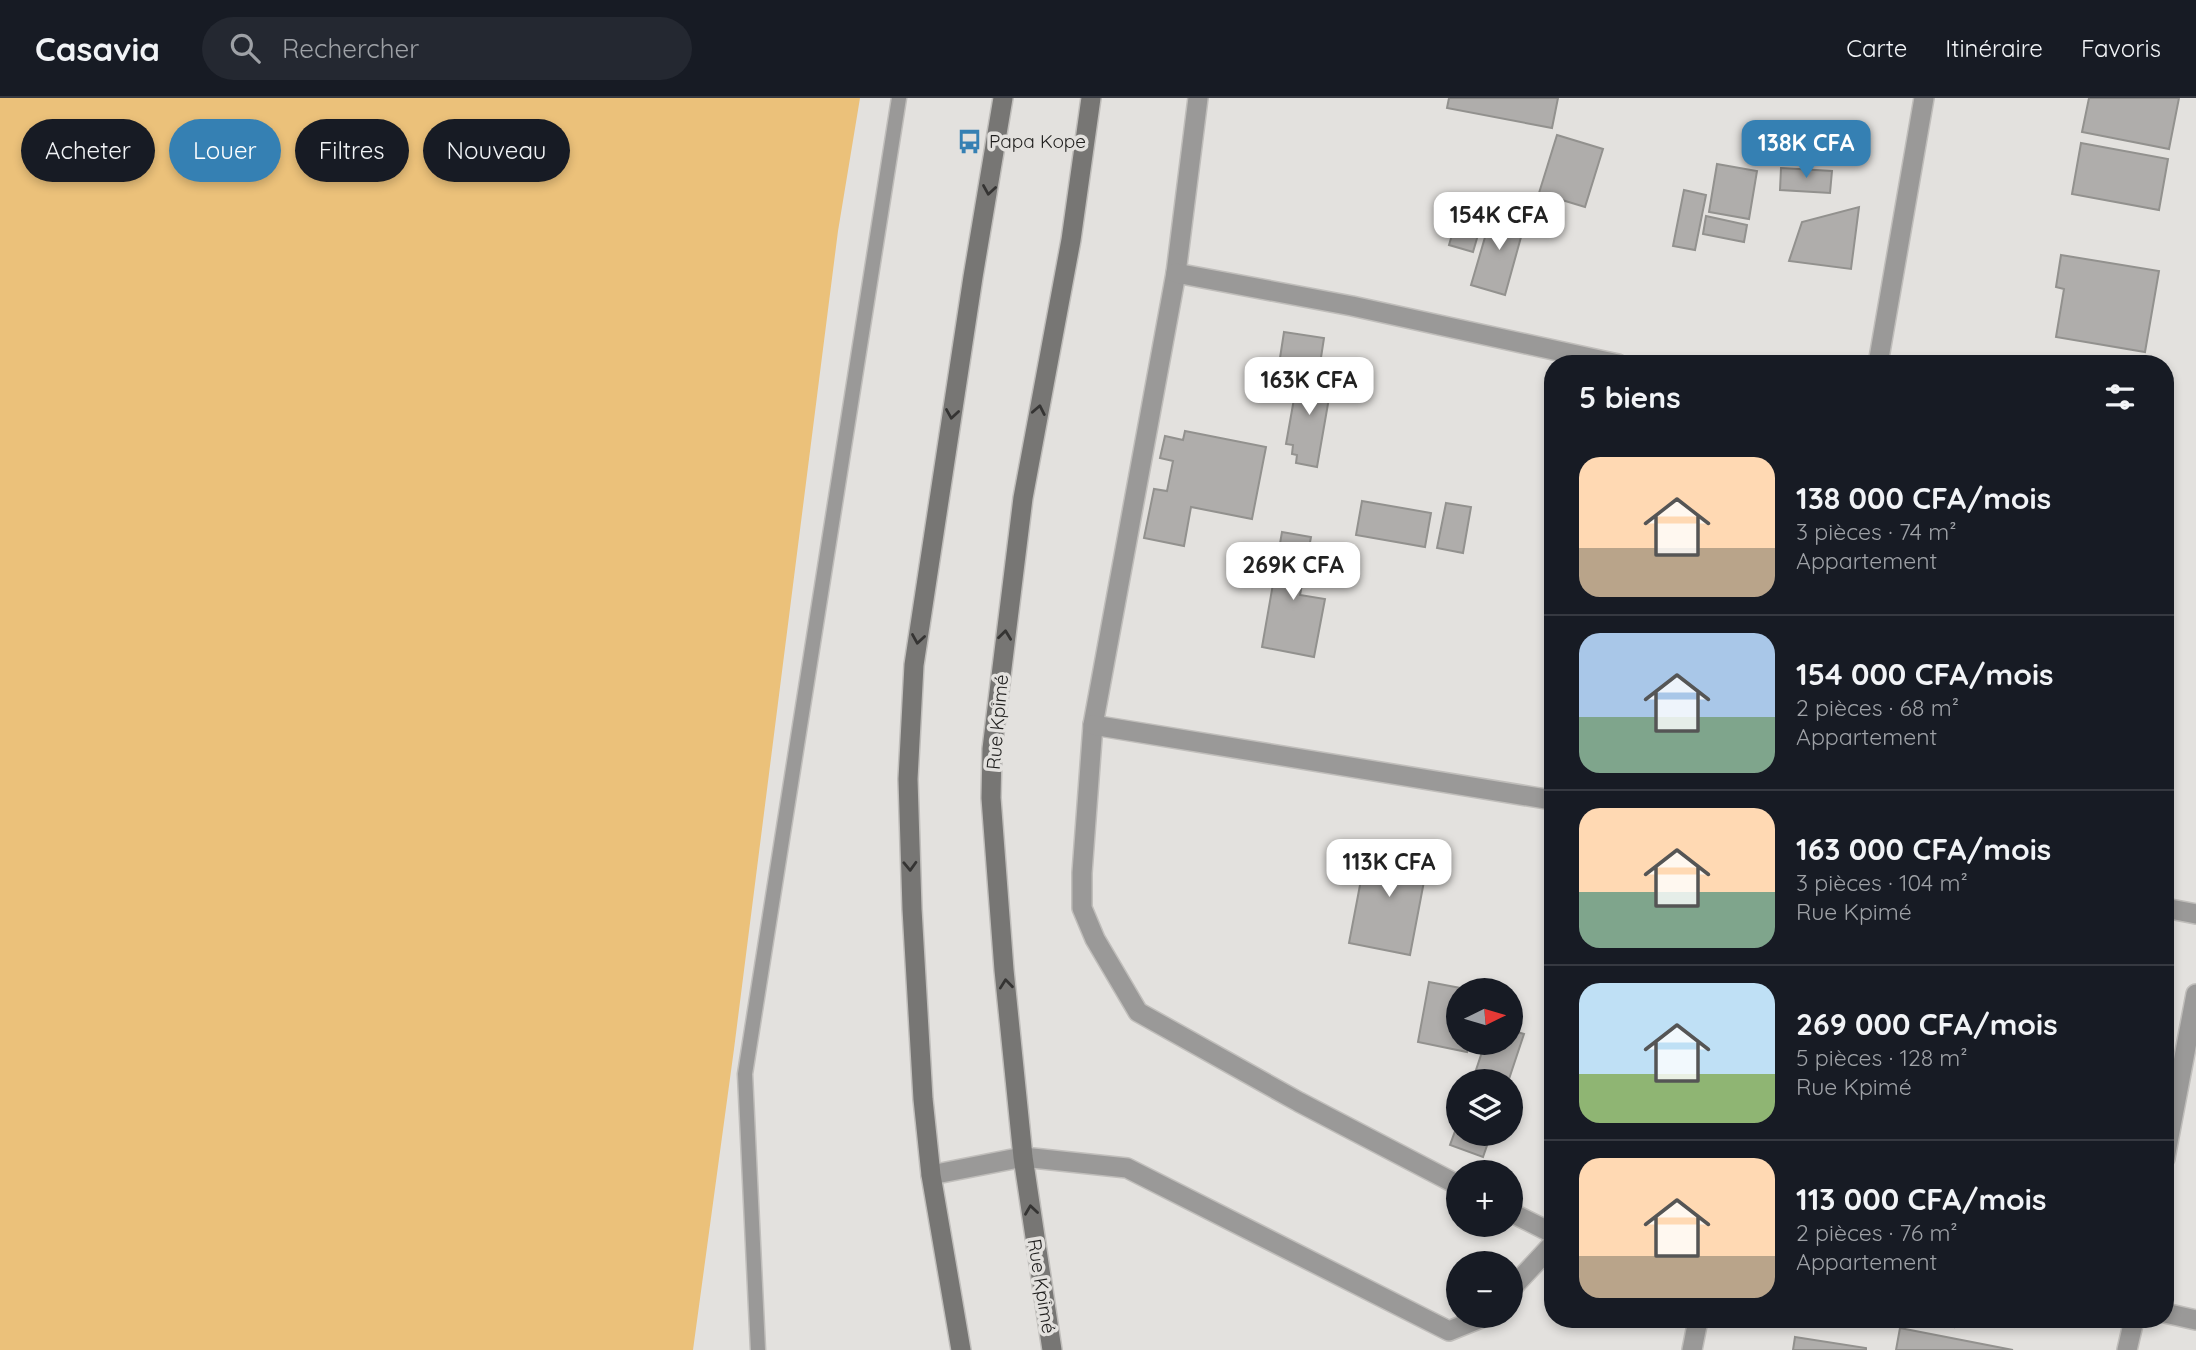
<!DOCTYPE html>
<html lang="fr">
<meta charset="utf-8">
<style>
:root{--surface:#171b24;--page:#242831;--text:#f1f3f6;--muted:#9ea1a6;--line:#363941;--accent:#3580b3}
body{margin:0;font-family:Quicksand,sans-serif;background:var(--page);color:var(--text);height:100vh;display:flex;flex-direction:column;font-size:26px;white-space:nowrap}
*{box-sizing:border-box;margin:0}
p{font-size:23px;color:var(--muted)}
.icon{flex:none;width:38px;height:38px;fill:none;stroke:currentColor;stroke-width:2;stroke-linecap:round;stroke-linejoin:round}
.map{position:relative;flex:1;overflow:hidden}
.panel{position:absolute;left:1544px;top:257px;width:630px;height:973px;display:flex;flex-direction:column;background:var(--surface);border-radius:28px;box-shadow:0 4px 10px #0003}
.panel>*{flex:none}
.guide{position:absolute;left:21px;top:21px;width:665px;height:63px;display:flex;gap:14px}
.needle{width:46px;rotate:85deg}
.fabs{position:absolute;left:1446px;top:880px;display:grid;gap:14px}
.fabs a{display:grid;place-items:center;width:77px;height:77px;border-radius:50%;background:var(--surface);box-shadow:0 4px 10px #0003;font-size:35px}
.price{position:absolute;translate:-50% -60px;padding:0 16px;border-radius:14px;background:#fff;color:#222;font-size:23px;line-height:46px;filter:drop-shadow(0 2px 4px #0008)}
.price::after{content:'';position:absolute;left:50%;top:42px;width:21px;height:16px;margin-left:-10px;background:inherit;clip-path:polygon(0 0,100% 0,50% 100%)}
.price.current{background:var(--accent);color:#fff}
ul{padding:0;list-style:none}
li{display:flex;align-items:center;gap:21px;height:175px;padding:0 35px}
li+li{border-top:2px solid var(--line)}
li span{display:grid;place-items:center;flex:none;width:196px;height:140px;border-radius:21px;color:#555}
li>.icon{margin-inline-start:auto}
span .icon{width:84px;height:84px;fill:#fffc;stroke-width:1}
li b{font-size:30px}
h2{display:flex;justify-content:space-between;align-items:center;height:84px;padding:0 35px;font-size:30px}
.tag{padding:0 24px;border-radius:32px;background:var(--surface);box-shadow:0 4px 10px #0003;font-size:24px;line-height:63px}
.tag.current{background:var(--accent);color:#fff}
header{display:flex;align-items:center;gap:42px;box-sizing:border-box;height:98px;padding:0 35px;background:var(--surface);border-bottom:2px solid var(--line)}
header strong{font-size:33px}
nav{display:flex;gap:38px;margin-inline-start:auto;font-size:24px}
.search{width:490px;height:63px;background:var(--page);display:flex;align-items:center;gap:18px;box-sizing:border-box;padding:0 24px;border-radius:38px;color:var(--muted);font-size:26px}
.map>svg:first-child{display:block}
.green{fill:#ebc17a}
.building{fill:#afadab;stroke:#92918e;stroke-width:2}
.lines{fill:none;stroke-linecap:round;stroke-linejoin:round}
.service-casing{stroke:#c0bebb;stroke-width:17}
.minor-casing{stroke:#c0bebb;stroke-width:22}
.secondary-casing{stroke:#c0bebb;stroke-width:22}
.service{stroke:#9a9998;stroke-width:14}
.minor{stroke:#9a9998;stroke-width:19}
.secondary{stroke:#777674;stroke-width:19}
.oneway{stroke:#353433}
.labels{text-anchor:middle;stroke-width:7;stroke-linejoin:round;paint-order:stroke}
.poi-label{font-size:19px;fill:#1f1e1d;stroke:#e3e1de;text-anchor:start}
.street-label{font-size:19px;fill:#1f1e1d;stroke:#e3e1de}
</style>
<header>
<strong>Casavia</strong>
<div class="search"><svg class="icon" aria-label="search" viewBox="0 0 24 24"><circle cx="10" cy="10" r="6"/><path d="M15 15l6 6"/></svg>Rechercher</div>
<nav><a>Carte</a><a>Itinéraire</a><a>Favoris</a></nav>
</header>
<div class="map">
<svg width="2196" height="1252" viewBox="0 0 2196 1252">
<rect width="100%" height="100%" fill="#e3e1de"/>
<polygon class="green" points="0,0 860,0 838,133 734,951 693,1252 0,1252"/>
<g class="building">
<polygon points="1449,0 1558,0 1552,30 1447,10"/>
<polygon points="2089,0 2179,0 2169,51 2082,34"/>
<polygon points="1557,37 1603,51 1585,109 1539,95"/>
<polygon points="2081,45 2168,61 2159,112 2072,96"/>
<polygon points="1717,66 1757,73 1749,121 1709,114"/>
<polygon points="1781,70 1832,73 1830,95 1780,92"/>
<polygon points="1684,92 1706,97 1695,152 1673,148"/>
<polygon points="1463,99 1487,106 1473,154 1449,147"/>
<polygon points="1859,109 1851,171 1789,163 1802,124"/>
<polygon points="1493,112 1526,121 1505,197 1471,187"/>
<polygon points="1706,118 1747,127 1744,144 1703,136"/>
<polygon points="2061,157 2159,173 2145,254 2056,239 2064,191 2056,189"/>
<polygon points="1284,234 1324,240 1320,266 1303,263 1301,276 1278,273"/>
<polygon points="1309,272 1333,277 1317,369 1296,365 1297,357 1292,356 1293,347 1286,346 1297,284 1306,286"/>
<polygon points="1185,333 1266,349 1252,421 1191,409 1184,448 1144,440 1154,391 1167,393 1173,363 1160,360 1165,338 1183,342"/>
<polygon points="1362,403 1431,415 1425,449 1356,437"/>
<polygon points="1446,405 1471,409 1463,455 1437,450"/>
<polygon points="1282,434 1311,439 1300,497 1325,501 1314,559 1262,549"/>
<polygon points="1368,745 1429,757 1410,857 1349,845"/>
<polygon points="1429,884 1471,892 1458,892 1458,945 1469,945 1467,954 1418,944"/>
<polygon points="1510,932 1524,936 1508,984 1472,984 1485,945 1510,945"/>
<polygon points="1458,1025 1458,1036 1491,1036 1483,1059 1450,1047"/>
<polygon points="1917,1222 1955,1222 1954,1229"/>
<polygon points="1900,1230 2013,1252 1896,1252"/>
<polygon points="1795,1239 1866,1250 1866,1252 1793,1252"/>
</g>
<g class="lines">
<defs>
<polyline id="service" points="758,1252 745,976 899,0"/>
<g id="minor">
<polyline points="1198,0 1176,175 1093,627 1082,775 1082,810 1095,841 1138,914 1299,1004 1458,1087"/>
<polyline points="1176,175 1352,208 1618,266"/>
<polyline points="1878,266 1924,0"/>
<polyline points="1093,627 1552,702"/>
<polyline points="2165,810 2196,816"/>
<polyline points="2165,1060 2196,896"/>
<polyline points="931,1077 1023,1059 1127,1070 1449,1233 1486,1218"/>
<polyline points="1510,1114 1552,1135"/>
<polyline points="1510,1192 1552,1147"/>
<polyline points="2165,1215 2196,1222"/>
<polyline points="1692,1252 1698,1222"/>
<polyline points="2127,1252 2134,1222"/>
</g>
<g id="secondary">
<polyline points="961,1252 931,1077 923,1001 912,811 908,681 914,567 973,179 1003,0"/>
<polyline points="1052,1252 1023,1059 1004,872 991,700 992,651 1023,400 1071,142 1091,0"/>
</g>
</defs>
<use href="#service" class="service-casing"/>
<use href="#minor" class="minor-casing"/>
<use href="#secondary" class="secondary-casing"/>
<use href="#service" class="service"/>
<use href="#minor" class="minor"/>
<use href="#secondary" class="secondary"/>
</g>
<defs><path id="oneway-chevron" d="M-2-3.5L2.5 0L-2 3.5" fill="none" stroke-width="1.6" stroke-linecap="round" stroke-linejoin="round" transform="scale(1.75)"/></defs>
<g class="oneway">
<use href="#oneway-chevron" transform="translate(989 92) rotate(99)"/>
<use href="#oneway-chevron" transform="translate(1039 312) rotate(-79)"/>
<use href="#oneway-chevron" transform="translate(952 316) rotate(99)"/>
<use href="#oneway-chevron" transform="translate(1005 537) rotate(-83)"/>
<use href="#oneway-chevron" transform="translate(918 541) rotate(99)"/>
<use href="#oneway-chevron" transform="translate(910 768) rotate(88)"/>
<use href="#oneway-chevron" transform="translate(1006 886) rotate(-96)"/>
<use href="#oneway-chevron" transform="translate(1031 1112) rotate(-98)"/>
</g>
<defs>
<symbol id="bus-bare" viewBox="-9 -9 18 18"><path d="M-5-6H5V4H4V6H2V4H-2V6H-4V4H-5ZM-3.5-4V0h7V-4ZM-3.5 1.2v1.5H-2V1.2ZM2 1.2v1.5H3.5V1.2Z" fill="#3580b3" stroke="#e3e1de" stroke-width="2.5" paint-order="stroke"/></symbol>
</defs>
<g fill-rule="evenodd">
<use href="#bus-bare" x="952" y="26" width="35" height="35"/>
</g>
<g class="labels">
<g class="poi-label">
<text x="989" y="50">Papa Kope</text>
</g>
<g class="street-label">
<text transform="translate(997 624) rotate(-85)" y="7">Rue Kpimé</text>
<text transform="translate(1042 1188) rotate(81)" y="7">Rue Kpimé</text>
</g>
</g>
</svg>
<div class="fabs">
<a><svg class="needle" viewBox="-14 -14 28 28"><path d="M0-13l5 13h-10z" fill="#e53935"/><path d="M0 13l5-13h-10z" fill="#9ea1a6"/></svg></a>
<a><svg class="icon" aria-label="layers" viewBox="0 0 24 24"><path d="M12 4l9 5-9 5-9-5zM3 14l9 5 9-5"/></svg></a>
<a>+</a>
<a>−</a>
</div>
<b class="price current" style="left:1806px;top:82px">138K CFA</b>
<b class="price" style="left:1499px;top:154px">154K CFA</b>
<b class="price" style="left:1309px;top:319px">163K CFA</b>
<b class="price" style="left:1293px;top:504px">269K CFA</b>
<b class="price" style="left:1389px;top:801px">113K CFA</b>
<div class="guide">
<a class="tag">Acheter</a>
<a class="tag current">Louer</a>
<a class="tag">Filtres</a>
<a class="tag">Nouveau</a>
</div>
<section class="panel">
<h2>5 biens<svg class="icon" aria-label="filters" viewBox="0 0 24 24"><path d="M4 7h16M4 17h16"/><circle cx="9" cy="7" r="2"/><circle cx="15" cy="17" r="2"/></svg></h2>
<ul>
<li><span style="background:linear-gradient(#ffd9b3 65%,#b9a48a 0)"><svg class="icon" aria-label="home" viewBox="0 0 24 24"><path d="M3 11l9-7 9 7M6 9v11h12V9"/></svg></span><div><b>138 000 CFA/mois</b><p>3 pièces · 74 m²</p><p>Appartement</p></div></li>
<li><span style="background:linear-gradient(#a9c7e8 60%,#7fa58c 0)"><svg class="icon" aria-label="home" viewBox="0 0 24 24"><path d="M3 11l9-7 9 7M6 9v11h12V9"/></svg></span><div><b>154 000 CFA/mois</b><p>2 pièces · 68 m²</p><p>Appartement</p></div></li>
<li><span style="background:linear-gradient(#ffd9b3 60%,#7fa58c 0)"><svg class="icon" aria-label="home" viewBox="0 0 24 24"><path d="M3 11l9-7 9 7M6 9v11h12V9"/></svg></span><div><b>163 000 CFA/mois</b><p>3 pièces · 104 m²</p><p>Rue Kpimé</p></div></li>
<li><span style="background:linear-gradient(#bfe0f5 65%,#8fb573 0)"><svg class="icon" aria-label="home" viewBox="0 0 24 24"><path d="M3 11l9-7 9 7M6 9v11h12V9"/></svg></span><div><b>269 000 CFA/mois</b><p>5 pièces · 128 m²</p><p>Rue Kpimé</p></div></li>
<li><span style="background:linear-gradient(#ffd9b3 70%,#b9a48a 0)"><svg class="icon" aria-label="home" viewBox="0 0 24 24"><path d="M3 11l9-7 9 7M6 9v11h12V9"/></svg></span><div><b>113 000 CFA/mois</b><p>2 pièces · 76 m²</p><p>Appartement</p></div></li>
</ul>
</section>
</div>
